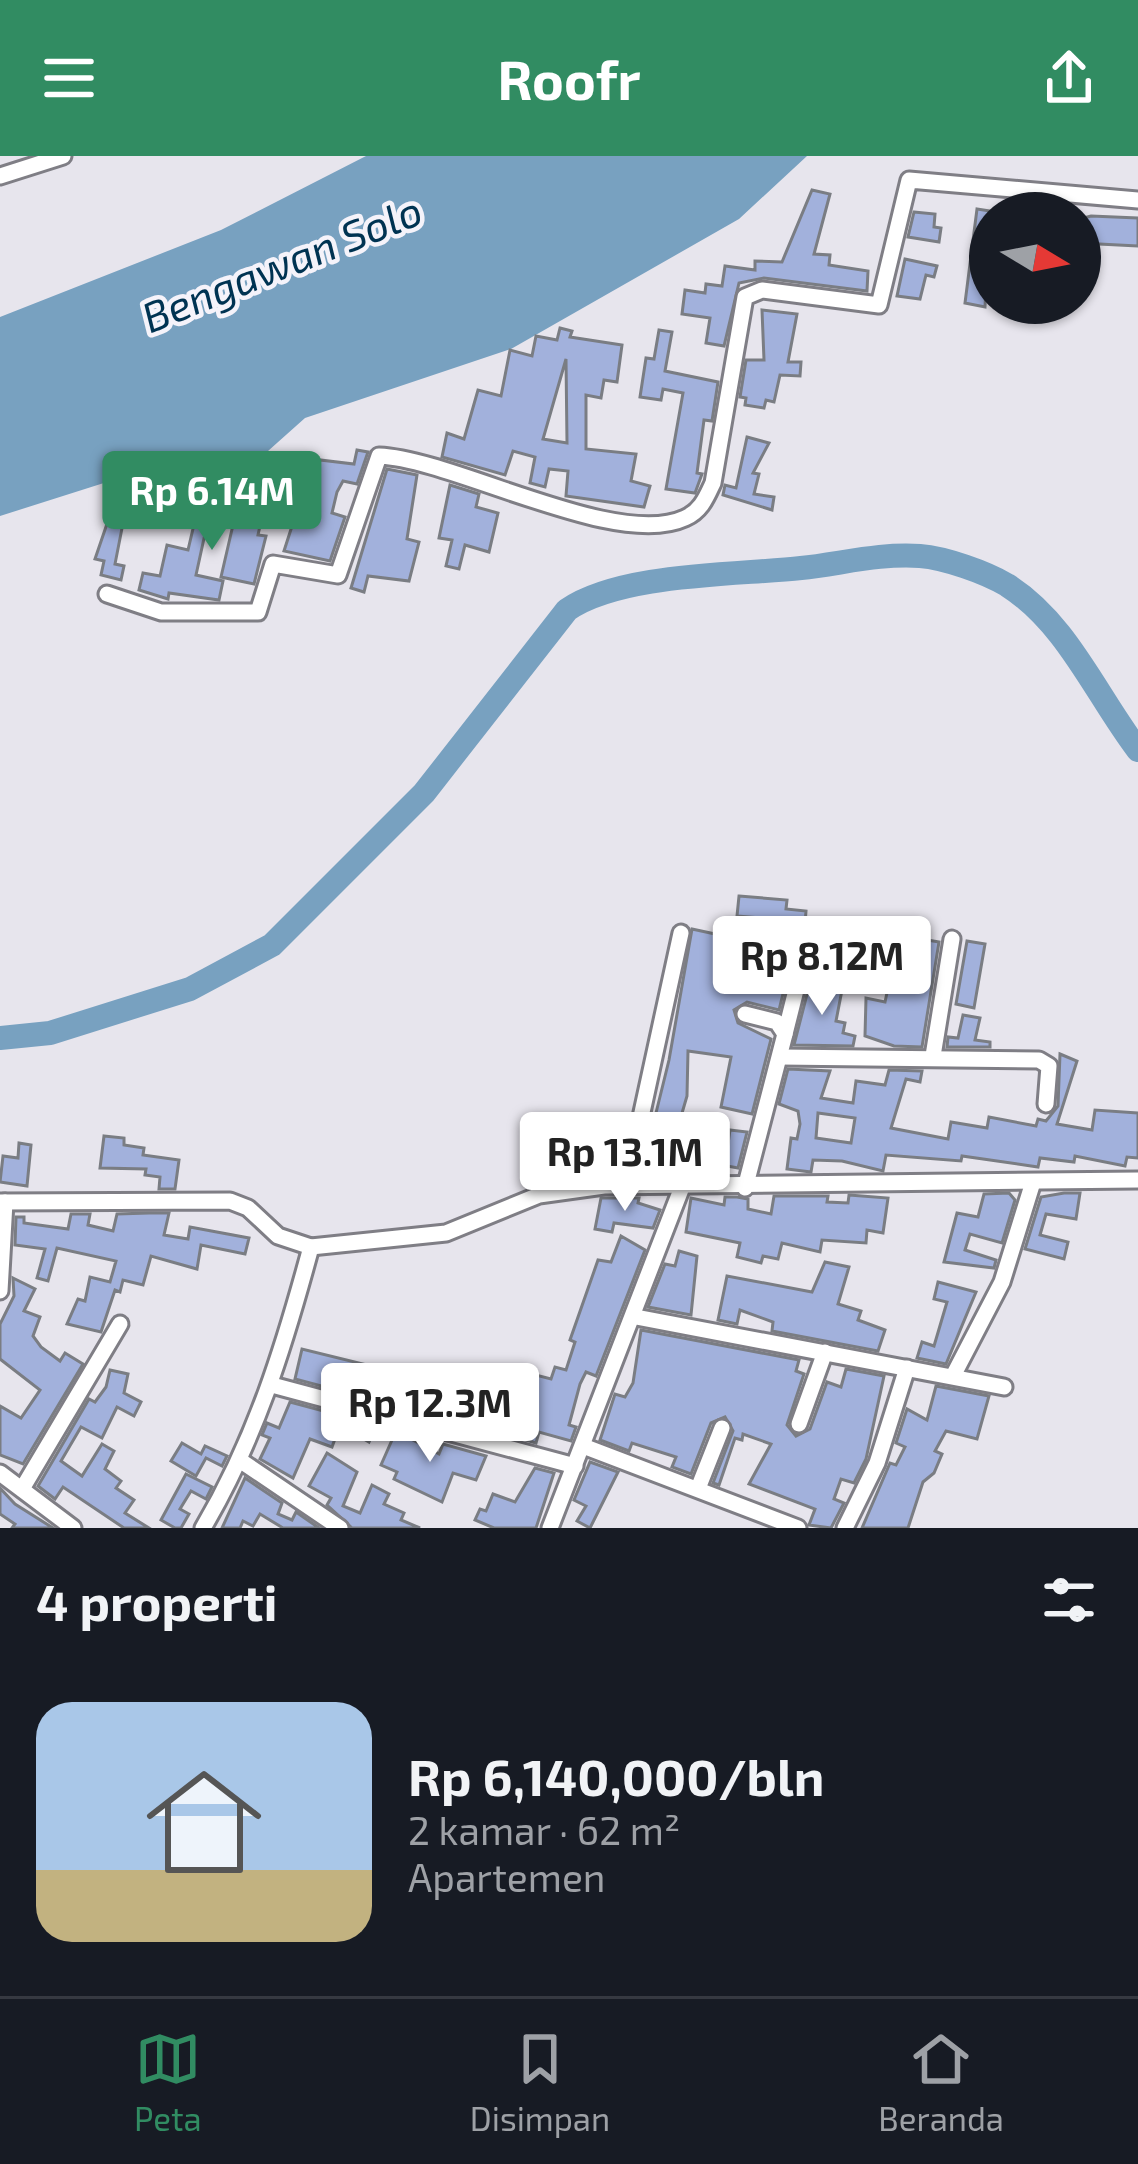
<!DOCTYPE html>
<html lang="id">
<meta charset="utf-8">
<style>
:root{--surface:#171b24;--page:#20242c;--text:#f1f3f6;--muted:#9ea1a6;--line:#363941;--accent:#318c62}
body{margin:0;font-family:"Exo 2",sans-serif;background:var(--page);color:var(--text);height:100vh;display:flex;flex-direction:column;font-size:45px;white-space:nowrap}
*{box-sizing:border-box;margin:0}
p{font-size:39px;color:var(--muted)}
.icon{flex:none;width:66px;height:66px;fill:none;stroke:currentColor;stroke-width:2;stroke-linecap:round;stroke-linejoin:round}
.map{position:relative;height:1372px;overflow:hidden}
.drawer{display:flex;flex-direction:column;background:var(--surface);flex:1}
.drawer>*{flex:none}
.needle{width:78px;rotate:100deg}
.controls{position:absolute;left:969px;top:36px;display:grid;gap:24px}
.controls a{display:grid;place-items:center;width:132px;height:132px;border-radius:50%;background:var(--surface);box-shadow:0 3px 9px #0004;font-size:60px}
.price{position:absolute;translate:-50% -102px;padding:0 27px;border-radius:12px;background:#fff;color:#222;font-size:39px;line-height:78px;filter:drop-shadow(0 3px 6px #0008)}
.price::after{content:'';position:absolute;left:50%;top:72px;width:36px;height:27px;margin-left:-18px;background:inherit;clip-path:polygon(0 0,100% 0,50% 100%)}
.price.selected{background:var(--accent);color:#fff}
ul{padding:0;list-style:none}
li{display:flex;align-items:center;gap:36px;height:300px;padding:0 36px}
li+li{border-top:3px solid var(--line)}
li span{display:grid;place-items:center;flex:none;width:336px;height:240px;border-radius:36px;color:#555}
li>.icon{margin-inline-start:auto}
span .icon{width:144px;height:144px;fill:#fffc;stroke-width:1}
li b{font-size:51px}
h2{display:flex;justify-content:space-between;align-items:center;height:144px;padding:0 36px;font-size:51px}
header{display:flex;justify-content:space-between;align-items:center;height:156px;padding:0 36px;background:var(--accent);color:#fff;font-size:54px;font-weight:700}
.menu{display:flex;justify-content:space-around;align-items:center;height:168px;border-top:3px solid var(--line);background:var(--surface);font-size:33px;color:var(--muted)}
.menu a{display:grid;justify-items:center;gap:6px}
.menu .selected{color:var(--accent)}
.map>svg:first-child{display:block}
.water{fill:#78a1c0}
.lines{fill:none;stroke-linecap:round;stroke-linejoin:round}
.river{stroke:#78a1c0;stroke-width:24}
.building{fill:#a2b1dc;stroke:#7a7d83;stroke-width:3;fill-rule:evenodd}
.minor-casing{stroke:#7f7e85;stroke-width:21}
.minor{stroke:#fff;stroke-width:15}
.labels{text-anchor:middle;stroke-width:9;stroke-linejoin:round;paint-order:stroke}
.water-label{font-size:42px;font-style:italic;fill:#003352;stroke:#f5f3fa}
</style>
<header><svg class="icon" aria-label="menu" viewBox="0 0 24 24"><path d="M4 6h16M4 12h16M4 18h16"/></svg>Roofr<svg class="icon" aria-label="share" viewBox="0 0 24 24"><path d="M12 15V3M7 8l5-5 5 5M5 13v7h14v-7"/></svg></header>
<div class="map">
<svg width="1138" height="1372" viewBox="0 0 1138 1372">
<rect width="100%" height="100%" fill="#e7e5ed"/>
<polygon class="water" points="366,0 807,0 739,63 511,193 305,262 268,295 107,326 0,360 0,161 221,74"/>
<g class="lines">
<path class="river" d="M0,882l50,-5 140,-44 82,-44 152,-152 143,-183c53,-37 170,-35 234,-42 39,-4 79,-15 119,-12 25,2 65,16 87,29 60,38 89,110 131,165"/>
</g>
<g class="building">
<polygon points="812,34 830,38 814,98 830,99 829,109 868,115 867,135 764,122 739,127 724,190 706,187 710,162 682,158 685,134 705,137 706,128 722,130 725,110 755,114 755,105 782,106"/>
<polygon points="977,53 990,55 985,151 965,147"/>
<polygon points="914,56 935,58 934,71 941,72 939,86 908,81"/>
<polygon points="1091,60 1138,62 1138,90 1080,87 1080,63"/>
<polygon points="905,103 937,110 934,121 926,119 920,143 897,140"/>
<polygon points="762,154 797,158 788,206 801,206 800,220 780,219 774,246 766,244 764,252 745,249 746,242 740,241 746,204 764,204"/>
<path d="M560,172l12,3 -2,6 52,8 -5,37 -13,-2 -3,18 -15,-3v54l50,5 -5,27 19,5 -6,21 -78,-11 2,-25 -19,-2 -4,18 -15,-4 5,-26 -22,-6 -8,24 -63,-18 5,-24 17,6 14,-49 23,6 9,-46 22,6 4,-20 21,4zM566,203l1,84 -24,-4z"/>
<polygon points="659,174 672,176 665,215 718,226 712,265 704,264 697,317 702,318 695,337 666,333 683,237 663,233 661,244 640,241 646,202 654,203"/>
<polygon points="747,281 769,287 753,317 759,318 754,338 774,341 772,354 723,339 725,329 736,332"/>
<polygon points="357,294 368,296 357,328 343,325 337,336 332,357 345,361 330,405 284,395 302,339 311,341 320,304 354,308"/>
<polygon points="387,313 417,319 407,383 419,386 409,425 368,420 364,436 351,432"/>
<polygon points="450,329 479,338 476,351 498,357 489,396 465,389 459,413 446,410 452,384 439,382"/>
<polygon points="238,340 264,352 258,379 266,380 254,428 221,421 233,369 208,364 196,419 223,425 219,444 169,437 168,443 139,434 143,417 160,420 167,389 188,394 200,343 235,351"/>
<polygon points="110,359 124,362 115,408 124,410 121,424 101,419 104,405 95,403"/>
<polygon points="739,740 787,744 786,753 806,755 805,768 864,772 863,781 914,791 916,782 939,786 922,891 894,890 865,880 866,842 885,846 891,818 869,814 873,794 832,782 816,788 773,783 773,763 737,760"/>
<polygon points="692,773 752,786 750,801 773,805 773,796 792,801 779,854 747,846 734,854 738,867 771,883 752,958 721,951 731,901 688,895 687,940 673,988 691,996 684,1016 655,1011 654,1017 641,1018 669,904"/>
<polygon points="967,785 985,788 974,852 956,848"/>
<polygon points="819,812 816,829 842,834 836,865 845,867 843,877 855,880 853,890 794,889 813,815"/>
<polygon points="963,859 980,862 975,884 990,886 990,891 947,891 948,881 958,882"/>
<path d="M1060,898l17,7 -20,63 35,6 3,-20 43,3v45l-11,-1 -2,9 -50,-10 -1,6 -34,-4 -2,9 -76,-11 -1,5 -75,-6 -3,16 -41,-10 -29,-1 -2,12 -24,-3 4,-31 6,1 3,-15 -2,-13 -19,-7 9,-35 42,2 -9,27 32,5 3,-22 29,4 4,-15 33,1 -2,11 -14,-3 -15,49 57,11 3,-17 36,6 2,-11 47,9 2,-7 8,2 12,-15zM818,957l37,5 -4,25 -35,-5z"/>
<polygon points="730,974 747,976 738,1012 711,1007 714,986 728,988"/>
<polygon points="104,980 124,982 124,989 144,992 143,999 179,1004 175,1033 159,1033 160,1021 145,1019 146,1013 100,1012"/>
<polygon points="19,987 31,989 27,1030 0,1026 3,1000 18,1002"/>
<polygon points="1009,1037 1015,1044 1002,1087 970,1078 965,1094 996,1104 994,1112 944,1106 957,1057 978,1061 984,1038"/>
<polygon points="1064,1037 1080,1037 1076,1063 1046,1058 1040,1079 1068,1086 1064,1103 1025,1093 1041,1041"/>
<polygon points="849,1039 888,1042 883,1077 867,1074 866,1087 822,1084 820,1096 782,1087 778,1103 763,1100 761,1107 737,1101 740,1087 686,1076 691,1042 724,1049 725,1041 737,1041 748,1043 748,1053 771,1058 774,1040 828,1040 827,1046 848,1047"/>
<polygon points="601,1042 639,1042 638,1047 660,1054 653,1072 614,1067 612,1076 595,1073"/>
<polygon points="149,1057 169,1057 164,1079 188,1083 190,1071 249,1082 245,1098 201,1089 197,1113 151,1100 143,1129 123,1124 120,1136 115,1134 101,1176 67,1168 78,1143 85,1145 90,1121 110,1126 116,1105 57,1092 48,1125 37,1122 45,1093 15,1089 16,1061 24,1061 24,1067 68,1073 71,1058 90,1058 88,1069 113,1075 117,1058"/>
<polygon points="621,1080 645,1094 596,1220 586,1216 580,1228 569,1269 576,1271 571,1285 539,1276 536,1287 526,1284 527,1278 518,1275 527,1244 497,1237 488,1268 458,1260 456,1266 443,1262 445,1255 423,1248 424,1243 404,1237 400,1248 381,1243 384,1232 359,1225 355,1239 295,1223 302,1193 383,1213 396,1209 469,1234 474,1222 490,1227 495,1209 515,1214 512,1225 534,1231 536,1219 551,1223 555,1211 566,1214 575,1186 570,1184 598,1104 611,1106"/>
<polygon points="679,1095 697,1100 691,1159 648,1151 665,1108 675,1110"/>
<polygon points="825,1106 849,1111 838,1148 861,1155 858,1164 885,1174 878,1195 772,1175 773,1166 740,1154 737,1168 718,1164 727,1120 812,1136"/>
<polygon points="13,1122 35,1133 24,1155 40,1161 33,1180 41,1191 60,1205 65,1197 83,1208 23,1308 0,1299 0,1250 21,1262 40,1234 0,1203 0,1168 14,1140"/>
<polygon points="938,1126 976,1136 946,1208 917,1202 922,1186 934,1190 947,1146 934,1143"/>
<polygon points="641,1174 799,1204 796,1215 804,1218 787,1269 796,1280 810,1273 827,1226 841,1231 846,1213 884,1220 866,1303 854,1327 841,1323 834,1343 844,1347 831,1372 809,1369 815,1353 749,1328 771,1288 743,1278 742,1284 735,1282 719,1329 713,1327 733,1275 725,1261 711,1267 691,1318 672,1311 676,1301 632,1287 629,1295 600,1284 615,1238 625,1241 633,1227"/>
<polygon points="110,1214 128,1218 124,1237 141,1246 134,1260 117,1251 102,1282 81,1271 61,1305 82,1320 102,1288 114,1295 105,1313 121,1325 116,1332 134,1344 125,1357 149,1372 124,1372 63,1331 55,1343 38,1330 89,1243 95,1246 106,1231"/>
<polygon points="936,1230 989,1240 977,1283 946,1275 935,1295 942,1298 934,1317 923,1326 908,1372 862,1372 890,1307 896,1309 905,1291 896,1287 907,1253 927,1264"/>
<polygon points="290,1246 376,1269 369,1286 340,1269 332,1291 310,1283 293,1322 260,1303 270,1282 262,1279 267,1267 279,1272"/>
<polygon points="396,1275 439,1298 443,1288 486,1300 476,1324 453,1317 442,1346 394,1323 397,1316 381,1309"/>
<polygon points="182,1287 201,1298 205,1290 227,1300 222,1310 206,1302 196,1320 171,1305"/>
<polygon points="327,1297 357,1316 343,1350 360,1357 372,1329 389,1338 384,1348 404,1357 401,1364 420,1372 352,1372 327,1349 331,1342 309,1330"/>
<polygon points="590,1306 618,1316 590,1372 577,1365 586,1350 574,1344"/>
<polygon points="535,1312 554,1317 536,1372 494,1372 475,1364 480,1353 486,1355 493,1338 515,1346"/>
<polygon points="186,1318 212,1331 206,1343 191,1335 180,1353 189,1358 181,1372 175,1372 161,1364"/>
<polygon points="245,1322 282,1347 278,1358 292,1364 296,1356 319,1372 283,1372 260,1358 253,1370 243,1365 240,1372 222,1372"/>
<polygon points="0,1332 15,1348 53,1372 12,1372 15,1368 0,1358"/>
</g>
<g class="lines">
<defs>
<g id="minor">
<polyline points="0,20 63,0"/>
<path d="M107,438l54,18h97l15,-48 65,11 41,-119c75,3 237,94 306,62 16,-7 21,-20 28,-35l32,-186 17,-7 117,15 30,-125 229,20"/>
<polyline points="745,858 777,866 785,878 745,1032"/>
<polyline points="785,878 803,806 832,794"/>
<polyline points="933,900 952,783"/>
<polyline points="780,901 1039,904 1049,910 1046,948"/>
<polyline points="626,1030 681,777"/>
<polyline points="0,1046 230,1045 248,1052 278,1080 311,1091 446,1077 539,1039 604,1030 1138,1024"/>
<polyline points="0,1135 5,1046"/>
<polyline points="636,1161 1004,1231"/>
<polyline points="953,1220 1002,1126 1033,1026"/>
<polyline points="272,1229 575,1310"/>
<polyline points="799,1268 825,1196"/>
<polyline points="583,1290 798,1372"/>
<polyline points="241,1305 340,1372"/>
<polyline points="0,1317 73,1372"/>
<polyline points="699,1330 722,1272"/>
<polyline points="22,1333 120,1168"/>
<path d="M203,1372c53,-90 81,-181 108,-281"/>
<polyline points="550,1372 682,1031"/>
<polyline points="845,1372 877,1307 907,1212"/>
</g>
</defs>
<use href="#minor" class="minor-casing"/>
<use href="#minor" class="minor"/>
</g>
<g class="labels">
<g class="water-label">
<text transform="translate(282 108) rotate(-22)" y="15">Bengawan Solo</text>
</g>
</g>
</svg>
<div class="controls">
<a><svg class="needle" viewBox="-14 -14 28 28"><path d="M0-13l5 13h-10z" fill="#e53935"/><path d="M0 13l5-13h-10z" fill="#9ea1a6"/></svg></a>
</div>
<b class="price selected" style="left:212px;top:397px">Rp 6.14M</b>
<b class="price" style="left:822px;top:862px">Rp 8.12M</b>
<b class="price" style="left:625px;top:1058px">Rp 13.1M</b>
<b class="price" style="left:430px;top:1309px">Rp 12.3M</b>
</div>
<section class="drawer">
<h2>4 properti<svg class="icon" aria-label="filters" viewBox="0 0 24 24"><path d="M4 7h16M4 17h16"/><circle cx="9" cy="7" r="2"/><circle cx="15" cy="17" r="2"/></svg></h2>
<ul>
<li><span style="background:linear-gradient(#a9c7e8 70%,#c2b280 0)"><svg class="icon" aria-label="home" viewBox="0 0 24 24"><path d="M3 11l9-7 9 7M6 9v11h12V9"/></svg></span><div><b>Rp 6,140,000/bln</b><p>2 kamar · 62 m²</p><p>Apartemen</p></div></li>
</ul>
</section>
<nav class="menu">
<a class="selected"><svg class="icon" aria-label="map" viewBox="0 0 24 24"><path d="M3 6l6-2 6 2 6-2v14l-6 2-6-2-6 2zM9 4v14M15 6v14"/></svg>Peta</a>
<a><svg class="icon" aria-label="saved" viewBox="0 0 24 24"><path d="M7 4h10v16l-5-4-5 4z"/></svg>Disimpan</a>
<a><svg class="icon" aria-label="home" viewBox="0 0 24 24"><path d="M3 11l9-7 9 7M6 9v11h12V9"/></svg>Beranda</a>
</nav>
